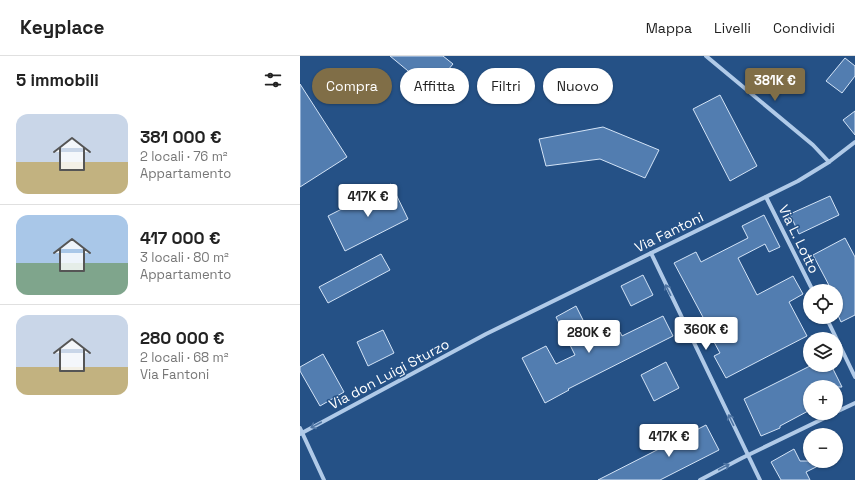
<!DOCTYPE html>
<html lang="it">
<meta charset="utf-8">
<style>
:root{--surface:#fff;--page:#f6f6f6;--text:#222;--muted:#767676;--line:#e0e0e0;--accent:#806e47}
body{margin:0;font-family:"Space Grotesk",sans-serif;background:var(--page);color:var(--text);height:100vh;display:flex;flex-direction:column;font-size:15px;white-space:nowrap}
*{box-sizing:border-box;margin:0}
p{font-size:13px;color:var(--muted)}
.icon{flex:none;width:22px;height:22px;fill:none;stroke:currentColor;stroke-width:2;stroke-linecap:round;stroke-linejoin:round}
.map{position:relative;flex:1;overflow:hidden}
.side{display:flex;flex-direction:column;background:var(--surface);width:300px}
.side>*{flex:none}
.guide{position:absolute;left:12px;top:12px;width:380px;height:36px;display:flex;gap:8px}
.tools{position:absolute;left:503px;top:228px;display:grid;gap:8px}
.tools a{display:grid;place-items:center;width:40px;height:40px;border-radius:50%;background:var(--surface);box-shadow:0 1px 3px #0004;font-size:20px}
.price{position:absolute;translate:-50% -34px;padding:0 9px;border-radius:4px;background:#fff;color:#222;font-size:13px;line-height:26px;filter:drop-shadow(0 1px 2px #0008)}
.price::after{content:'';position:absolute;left:50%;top:24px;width:12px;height:9px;margin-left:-6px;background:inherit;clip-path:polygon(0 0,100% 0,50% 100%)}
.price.current{background:var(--accent);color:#fff}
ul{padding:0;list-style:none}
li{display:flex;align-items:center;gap:12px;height:100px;padding:0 16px}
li+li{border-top:1px solid var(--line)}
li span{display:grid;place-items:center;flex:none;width:112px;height:80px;border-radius:12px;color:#555}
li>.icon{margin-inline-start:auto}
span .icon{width:48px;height:48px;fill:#fffc;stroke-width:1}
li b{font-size:17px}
h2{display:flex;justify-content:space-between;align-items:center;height:48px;padding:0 16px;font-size:17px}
.tag{padding:0 14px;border-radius:18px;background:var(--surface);box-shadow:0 1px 3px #0004;font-size:14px;line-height:36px}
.tag.current{background:var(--accent);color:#fff}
header{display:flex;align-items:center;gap:24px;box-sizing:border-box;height:56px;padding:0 20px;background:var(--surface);border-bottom:1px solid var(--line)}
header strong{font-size:19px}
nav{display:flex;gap:22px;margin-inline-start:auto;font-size:14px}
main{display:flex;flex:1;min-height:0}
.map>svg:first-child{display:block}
.building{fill:#527db0;stroke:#d4e4f7}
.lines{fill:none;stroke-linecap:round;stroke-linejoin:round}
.minor{stroke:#b0cae8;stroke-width:4}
.oneway{stroke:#4f75a3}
.labels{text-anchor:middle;stroke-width:3;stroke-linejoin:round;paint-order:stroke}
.street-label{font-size:14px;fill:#fff;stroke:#255186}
</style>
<header>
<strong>Keyplace</strong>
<nav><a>Mappa</a><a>Livelli</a><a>Condividi</a></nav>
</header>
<main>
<section class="side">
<h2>5 immobili<svg class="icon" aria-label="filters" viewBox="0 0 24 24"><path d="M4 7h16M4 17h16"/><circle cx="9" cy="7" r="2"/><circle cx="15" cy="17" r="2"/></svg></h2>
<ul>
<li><span style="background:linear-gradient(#c9d6e8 60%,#c2b280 0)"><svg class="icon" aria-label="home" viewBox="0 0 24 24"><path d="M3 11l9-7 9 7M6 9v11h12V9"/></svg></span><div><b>381 000 €</b><p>2 locali · 76 m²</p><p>Appartamento</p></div></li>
<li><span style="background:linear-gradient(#a9c7e8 60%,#7fa58c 0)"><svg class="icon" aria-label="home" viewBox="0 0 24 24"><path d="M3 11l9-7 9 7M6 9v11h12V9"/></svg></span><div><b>417 000 €</b><p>3 locali · 80 m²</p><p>Appartamento</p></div></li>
<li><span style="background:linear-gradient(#c9d6e8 65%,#c2b280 0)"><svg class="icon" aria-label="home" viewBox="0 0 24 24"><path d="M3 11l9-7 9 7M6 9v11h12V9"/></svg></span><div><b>280 000 €</b><p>2 locali · 68 m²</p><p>Via Fantoni</p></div></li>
</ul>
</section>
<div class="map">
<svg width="555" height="424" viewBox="0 0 555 424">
<rect width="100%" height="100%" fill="#255186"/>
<g class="building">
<polygon points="90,0 143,0 153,8 131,34"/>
<polygon points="545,2 555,10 555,20 542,37 526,25"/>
<polygon points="0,28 47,101 0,131"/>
<polygon points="420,39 457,110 430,125 393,53"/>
<polygon points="555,55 555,79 543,64"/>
<polygon points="303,71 359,94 345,122 300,103 246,110 239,83"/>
<polygon points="91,128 108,163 45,195 28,160"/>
<polygon points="530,140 539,159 499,178 490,158"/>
<polygon points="464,159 480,191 469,196 465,188 438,202 457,239 493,220 503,238 489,246 507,280 426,322 414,300 420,297 402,264 404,263 374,207 396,196 401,206 448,182 442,170"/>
<polygon points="545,182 555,201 555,259 541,266 536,255 536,235 532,235 513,199"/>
<polygon points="81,198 90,214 28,247 19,231"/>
<polygon points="343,219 353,239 331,250 321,230"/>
<polygon points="276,250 295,288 320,276 322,280 363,260 373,280 268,333 269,334 245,347 222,302 246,290 256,308 275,299 256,261"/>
<polygon points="83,274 94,297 68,310 57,286"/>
<polygon points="23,298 44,336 20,350 0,315 0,311"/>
<polygon points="366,306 379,332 354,345 341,319"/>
<polygon points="512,309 531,309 542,331 510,331 510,354 480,370 480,372 461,380 444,343"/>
<polygon points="406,369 419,394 360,424 298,424"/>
<polygon points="494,393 500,405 528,405 506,416 510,424 481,424 471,406"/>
</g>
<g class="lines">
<g class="minor">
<polyline points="406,0 513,89 529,106"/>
<polyline points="466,141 513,235"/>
<polyline points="351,197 460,424"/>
<polyline points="526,261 555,321"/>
<polyline points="536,356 555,347"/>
<polyline points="0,372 24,424"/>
<polyline points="0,378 186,278 498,125 529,106 555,86"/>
<polyline points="400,424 442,402 535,357"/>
</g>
</g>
<defs><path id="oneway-shaft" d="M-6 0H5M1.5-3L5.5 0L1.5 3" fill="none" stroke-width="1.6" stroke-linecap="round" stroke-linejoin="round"/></defs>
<g class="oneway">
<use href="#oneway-shaft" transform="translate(368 234) rotate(-116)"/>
<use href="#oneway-shaft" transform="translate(431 364) rotate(-116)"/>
<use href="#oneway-shaft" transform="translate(16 369) rotate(152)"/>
<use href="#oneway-shaft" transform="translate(424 411) rotate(-28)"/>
</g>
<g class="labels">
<g class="street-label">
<text transform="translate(369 176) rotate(-26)" y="5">Via Fantoni</text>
<text transform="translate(499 183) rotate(64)" y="5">Via L. Lotto</text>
<text transform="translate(89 318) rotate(-28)" y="5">Via don Luigi Sturzo</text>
</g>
</g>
</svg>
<div class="tools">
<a><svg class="icon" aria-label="locate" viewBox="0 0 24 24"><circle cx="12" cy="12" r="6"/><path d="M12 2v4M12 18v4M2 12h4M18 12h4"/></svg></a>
<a><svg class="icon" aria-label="layers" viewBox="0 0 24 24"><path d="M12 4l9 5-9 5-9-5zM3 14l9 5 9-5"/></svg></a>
<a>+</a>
<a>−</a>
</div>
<b class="price current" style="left:475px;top:46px">381K €</b>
<b class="price" style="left:68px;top:162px">417K €</b>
<b class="price" style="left:406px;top:295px">360K €</b>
<b class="price" style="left:289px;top:298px">280K €</b>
<b class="price" style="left:369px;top:402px">417K €</b>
<div class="guide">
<a class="tag current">Compra</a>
<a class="tag">Affitta</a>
<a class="tag">Filtri</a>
<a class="tag">Nuovo</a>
</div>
</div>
</main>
